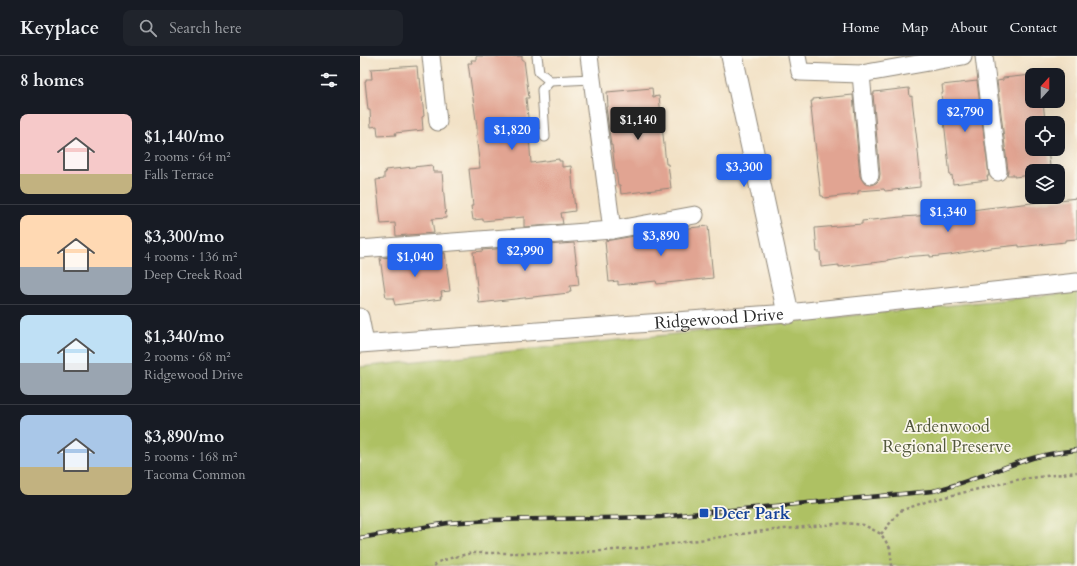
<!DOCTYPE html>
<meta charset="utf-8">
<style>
:root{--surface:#171b24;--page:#20242c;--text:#f1f3f6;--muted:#9ea1a6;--line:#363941;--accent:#2563eb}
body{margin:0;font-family:Cardo,serif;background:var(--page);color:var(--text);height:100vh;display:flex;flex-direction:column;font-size:15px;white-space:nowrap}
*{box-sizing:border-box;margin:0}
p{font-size:13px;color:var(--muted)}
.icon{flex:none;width:22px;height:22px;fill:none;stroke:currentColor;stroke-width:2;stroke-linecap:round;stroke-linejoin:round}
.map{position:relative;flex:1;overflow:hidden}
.details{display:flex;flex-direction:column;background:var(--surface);width:360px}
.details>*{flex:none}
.needle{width:26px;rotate:21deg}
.fabs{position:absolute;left:665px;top:12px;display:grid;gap:8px}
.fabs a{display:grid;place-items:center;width:40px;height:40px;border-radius:8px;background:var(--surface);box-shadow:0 4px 16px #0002;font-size:20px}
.price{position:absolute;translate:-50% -34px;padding:0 9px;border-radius:4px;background:var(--accent);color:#fff;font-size:13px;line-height:26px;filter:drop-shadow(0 1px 2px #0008)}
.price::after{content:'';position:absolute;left:50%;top:24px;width:12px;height:9px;margin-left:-6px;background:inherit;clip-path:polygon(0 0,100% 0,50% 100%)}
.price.current{background:#222;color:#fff}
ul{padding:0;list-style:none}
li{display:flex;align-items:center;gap:12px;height:100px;padding:0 20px}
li+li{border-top:1px solid var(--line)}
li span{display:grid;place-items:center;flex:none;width:112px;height:80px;border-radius:8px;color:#555}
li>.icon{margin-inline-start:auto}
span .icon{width:48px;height:48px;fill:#fffc;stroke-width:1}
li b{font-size:17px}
h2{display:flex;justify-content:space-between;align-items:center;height:48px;padding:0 20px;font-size:17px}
header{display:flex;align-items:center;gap:24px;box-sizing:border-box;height:56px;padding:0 20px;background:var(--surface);border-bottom:1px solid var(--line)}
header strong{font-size:19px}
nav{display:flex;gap:22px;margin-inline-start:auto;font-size:14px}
.search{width:280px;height:36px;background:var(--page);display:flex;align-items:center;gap:10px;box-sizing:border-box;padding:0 14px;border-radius:8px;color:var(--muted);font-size:15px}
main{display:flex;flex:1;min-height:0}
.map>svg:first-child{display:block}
.green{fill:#aec164;stroke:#6c7648}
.building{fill:#e1a492}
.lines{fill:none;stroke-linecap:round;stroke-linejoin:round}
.service-casing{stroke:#8e8678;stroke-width:11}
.minor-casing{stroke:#8e8678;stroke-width:19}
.tertiary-casing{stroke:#8e8678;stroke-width:23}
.path{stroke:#8e8678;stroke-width:2.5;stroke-dasharray:3 3;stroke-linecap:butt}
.service{stroke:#fff;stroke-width:9}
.minor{stroke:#fff;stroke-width:17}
.tertiary{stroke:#fff;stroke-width:21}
.rail-casing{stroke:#2b2b2b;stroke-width:4.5}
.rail{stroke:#fbf7ec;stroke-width:3;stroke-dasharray:9;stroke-linecap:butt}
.transit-dot{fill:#1a4fb4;stroke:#fbf7ec;stroke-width:1.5}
.labels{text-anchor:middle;stroke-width:3.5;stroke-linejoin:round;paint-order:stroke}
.street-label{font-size:17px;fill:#2b2b2b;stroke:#fbf7ec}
.park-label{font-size:17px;fill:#52583c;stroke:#fbf7ec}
.transit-label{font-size:17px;font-weight:bold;fill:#164399;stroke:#fbf7ec;text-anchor:start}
</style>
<header>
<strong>Keyplace</strong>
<div class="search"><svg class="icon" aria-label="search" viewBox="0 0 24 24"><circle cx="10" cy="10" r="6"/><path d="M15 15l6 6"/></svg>Search here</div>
<nav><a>Home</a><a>Map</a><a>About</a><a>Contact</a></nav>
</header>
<main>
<section class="details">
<h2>8 homes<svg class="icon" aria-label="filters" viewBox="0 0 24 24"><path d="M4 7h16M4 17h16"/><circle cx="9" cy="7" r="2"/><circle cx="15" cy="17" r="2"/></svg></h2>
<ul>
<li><span style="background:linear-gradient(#f6c9c9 75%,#c2b280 0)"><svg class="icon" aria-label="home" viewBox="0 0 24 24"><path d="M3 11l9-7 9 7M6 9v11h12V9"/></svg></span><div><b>$1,140/mo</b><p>2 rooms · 64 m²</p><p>Falls Terrace</p></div></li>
<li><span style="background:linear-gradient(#ffd9b3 65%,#9aa5b1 0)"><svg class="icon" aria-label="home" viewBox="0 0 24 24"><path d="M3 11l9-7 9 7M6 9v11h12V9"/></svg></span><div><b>$3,300/mo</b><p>4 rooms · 136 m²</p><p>Deep Creek Road</p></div></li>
<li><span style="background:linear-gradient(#bfe0f5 60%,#9aa5b1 0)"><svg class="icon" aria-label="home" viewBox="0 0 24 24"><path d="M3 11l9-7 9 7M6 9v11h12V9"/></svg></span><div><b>$1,340/mo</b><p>2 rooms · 68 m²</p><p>Ridgewood Drive</p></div></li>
<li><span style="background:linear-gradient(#a9c7e8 65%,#c2b280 0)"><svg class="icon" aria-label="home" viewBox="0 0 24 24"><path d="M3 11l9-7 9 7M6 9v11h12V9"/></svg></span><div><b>$3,890/mo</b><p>5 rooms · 168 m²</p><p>Tacoma Common</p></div></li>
</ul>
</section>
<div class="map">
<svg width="717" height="510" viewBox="0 0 717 510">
<rect width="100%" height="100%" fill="#fbf7ec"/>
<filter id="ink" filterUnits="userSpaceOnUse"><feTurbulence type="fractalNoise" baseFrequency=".025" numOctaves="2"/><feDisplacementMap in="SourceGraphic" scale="8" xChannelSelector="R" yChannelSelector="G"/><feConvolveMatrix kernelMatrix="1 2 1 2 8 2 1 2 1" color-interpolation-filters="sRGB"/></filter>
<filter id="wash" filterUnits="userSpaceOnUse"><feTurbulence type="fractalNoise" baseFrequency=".012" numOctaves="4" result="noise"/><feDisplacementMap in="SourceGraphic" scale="16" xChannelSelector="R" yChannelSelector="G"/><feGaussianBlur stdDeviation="0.9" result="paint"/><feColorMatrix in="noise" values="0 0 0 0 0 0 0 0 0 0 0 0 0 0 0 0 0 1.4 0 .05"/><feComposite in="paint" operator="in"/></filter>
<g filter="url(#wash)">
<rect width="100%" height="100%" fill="#f2e1c5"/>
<polygon class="green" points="717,236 717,510 0,510 0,311"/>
<g id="blocks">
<g class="building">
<polygon points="116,0 162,0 162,4 164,4 169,42 166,42 170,81 169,81 171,107 199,103 199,105 202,105 202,111 211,110 215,155 201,157 203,168 164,171 164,161 123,165 123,163 113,164 111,150 113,150 109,113 120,112 116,79 117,79 117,71 108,7 112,7 111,4 116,4"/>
<polygon points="57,10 58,22 60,22 64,60 62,61 63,74 35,77 36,79 18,80 17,70 11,71 10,54 8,54 5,25 6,25 6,23 12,23 11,13"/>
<polygon points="672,19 672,45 683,45 685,65 685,67 672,67 672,93 688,93 690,110 688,110 689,115 672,115 672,119 654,121 654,119 647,119 648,115 637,25 643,24 643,22"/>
<polygon points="617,25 629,120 627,120 628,124 593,128 592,119 590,120 581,37 583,37 582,29"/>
<polygon points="292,32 293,41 299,40 306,108 308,108 311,132 261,138 260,129 258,129 256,114 255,114 252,89 251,89 246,51 248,51 247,36"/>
<polygon points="549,32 550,41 552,40 552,43 557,85 560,116 560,131 525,135 524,133 498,135 498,138 464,142 463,140 461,140 451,52 452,52 451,45 453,45 453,43 493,39 500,120 502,124 505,128 511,129 516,127 519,124 520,118 513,38 514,38 514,36"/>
<polygon points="72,109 73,116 82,116 86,162 72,163 74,177 36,180 35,167 21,168 16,124 24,123 24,117 26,117 25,114"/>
<polygon points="717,142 717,183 705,184 705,186 659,191 659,189 631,192 589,199 570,201 570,199 543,201 527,204 527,205 479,211 479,209 461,211 460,196 457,196 455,172 502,168 502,165 541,161 590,158 590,157 627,152"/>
<polygon points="348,170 353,222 297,228 296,225 258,229 258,225 249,226 245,185 310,174"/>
<polygon points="214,187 219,229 210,230 211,235 209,235 209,237 119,247 113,196 123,195 122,194"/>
<polygon points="85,197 90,235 81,236 82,241 80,241 81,243 35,249 33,242 26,242 20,202"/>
</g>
</g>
</g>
<g filter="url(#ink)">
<use href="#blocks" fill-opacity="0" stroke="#8e8678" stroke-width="1"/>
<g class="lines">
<defs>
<g id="service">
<polyline points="177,0 179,16 190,25 232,23"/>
<polyline points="185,81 182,34 190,25"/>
</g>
<g id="minor">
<polyline points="71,0 78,66"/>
<polyline points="229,0 252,174"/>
<polyline points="437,0 440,16 501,18 603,0"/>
<polyline points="624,0 638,116"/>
<polyline points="501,18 510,119"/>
<polyline points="0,193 252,174 335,159"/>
<polyline points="0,261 5,287"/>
<path id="s1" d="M0,288l428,-31 289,-31"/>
</g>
<polyline id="tertiary" points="372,0 428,257"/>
</defs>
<use href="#service" class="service-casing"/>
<use href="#minor" class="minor-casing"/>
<use href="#tertiary" class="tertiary-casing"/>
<g class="path">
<polyline points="521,478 540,455 568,445 656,424 717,416"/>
<polyline points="74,510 78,506 94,501 113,497 214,497 281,492 404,475 485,467 504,469 521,478 530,492 532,510"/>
</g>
<use href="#service" class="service"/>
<use href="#minor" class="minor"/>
<use href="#tertiary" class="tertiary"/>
<defs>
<path id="rail" d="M0,482l88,-15 42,-3 169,-3 274,-26c31,-7 60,-20 90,-30 17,-6 36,-9 54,-11"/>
</defs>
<use href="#rail" class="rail-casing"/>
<use href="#rail" class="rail"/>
</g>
</g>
<rect class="transit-dot" x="339" y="452" width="10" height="10" rx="2"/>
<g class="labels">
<g class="street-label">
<text dy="6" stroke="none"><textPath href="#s1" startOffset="360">Ridgewood Drive</textPath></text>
</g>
<g class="park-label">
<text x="587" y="376">Ardenwood<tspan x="587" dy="20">Regional Preserve</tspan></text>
</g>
<g class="transit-label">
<text x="353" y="463">Deer Park</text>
</g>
</g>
</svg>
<div class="fabs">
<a><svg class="needle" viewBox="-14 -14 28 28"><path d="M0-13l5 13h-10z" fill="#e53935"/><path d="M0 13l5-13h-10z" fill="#9ea1a6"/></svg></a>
<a><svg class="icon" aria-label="locate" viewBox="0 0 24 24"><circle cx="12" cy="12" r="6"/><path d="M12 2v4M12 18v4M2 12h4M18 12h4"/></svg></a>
<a><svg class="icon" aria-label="layers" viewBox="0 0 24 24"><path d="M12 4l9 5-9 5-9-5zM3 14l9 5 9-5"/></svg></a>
</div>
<b class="price" style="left:605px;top:77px">$2,790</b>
<b class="price current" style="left:278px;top:85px">$1,140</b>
<b class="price" style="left:152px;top:95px">$1,820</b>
<b class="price" style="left:384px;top:132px">$3,300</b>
<b class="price" style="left:588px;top:177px">$1,340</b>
<b class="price" style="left:301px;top:201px">$3,890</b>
<b class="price" style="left:165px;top:216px">$2,990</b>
<b class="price" style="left:55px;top:222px">$1,040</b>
</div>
</main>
